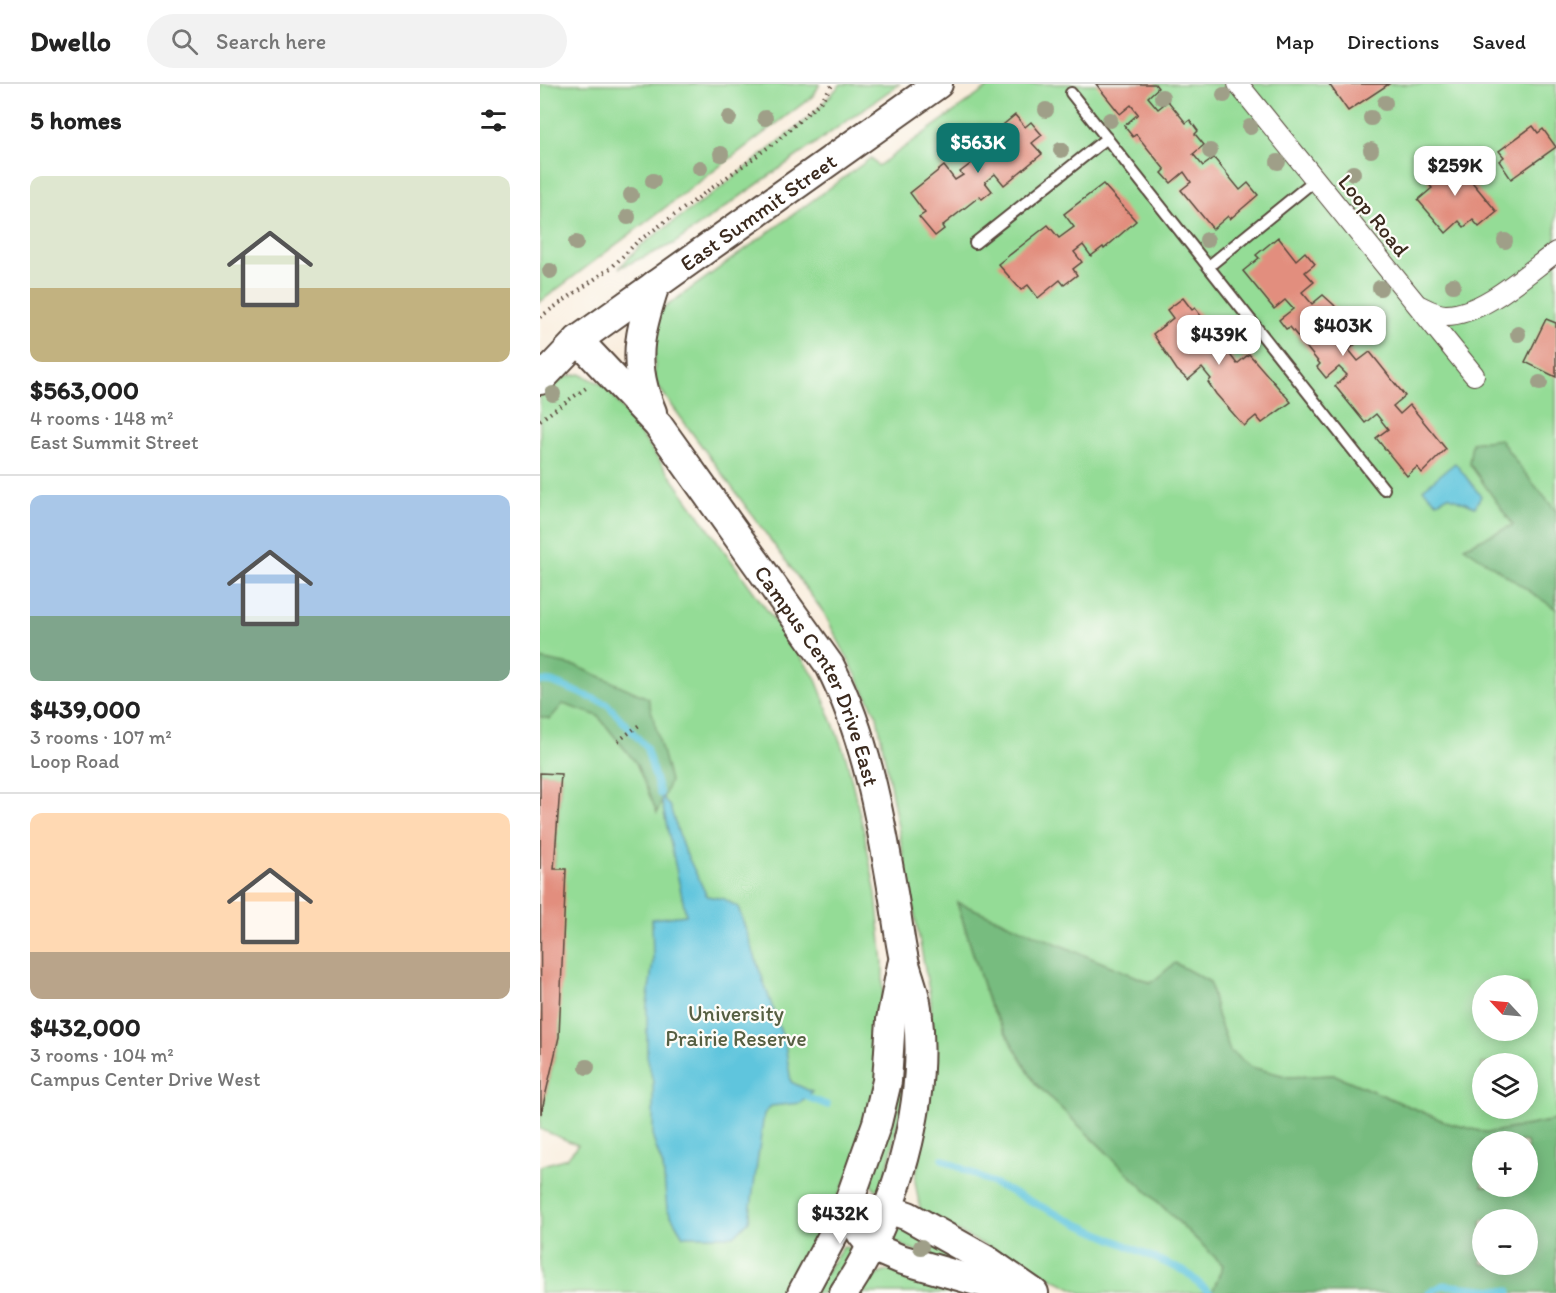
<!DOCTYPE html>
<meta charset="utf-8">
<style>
:root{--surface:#fff;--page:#f2f2f2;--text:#222;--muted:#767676;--line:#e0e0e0;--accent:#0f766e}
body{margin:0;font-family:Itim,sans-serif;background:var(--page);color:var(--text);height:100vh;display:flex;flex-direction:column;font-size:22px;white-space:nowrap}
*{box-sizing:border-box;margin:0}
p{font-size:20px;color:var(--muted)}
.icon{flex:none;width:33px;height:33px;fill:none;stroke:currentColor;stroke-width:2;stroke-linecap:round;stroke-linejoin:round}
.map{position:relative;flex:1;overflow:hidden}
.sheet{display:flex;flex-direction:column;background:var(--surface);width:540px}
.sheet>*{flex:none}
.needle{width:39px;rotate:296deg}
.fabs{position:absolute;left:932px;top:891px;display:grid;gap:12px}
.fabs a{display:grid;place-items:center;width:66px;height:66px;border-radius:50%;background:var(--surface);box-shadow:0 3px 15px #0003;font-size:30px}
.price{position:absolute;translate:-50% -51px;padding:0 14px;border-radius:12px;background:#fff;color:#222;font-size:20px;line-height:39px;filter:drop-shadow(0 2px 3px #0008)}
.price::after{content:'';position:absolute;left:50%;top:36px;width:18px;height:14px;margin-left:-9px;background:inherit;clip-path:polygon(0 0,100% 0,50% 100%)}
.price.current{background:var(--accent);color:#fff}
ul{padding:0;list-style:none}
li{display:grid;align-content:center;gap:12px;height:318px;padding:0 30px}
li+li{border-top:2px solid var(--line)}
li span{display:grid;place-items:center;height:186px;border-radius:12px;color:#555}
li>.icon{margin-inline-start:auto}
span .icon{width:108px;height:108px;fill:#fffc;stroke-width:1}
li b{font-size:26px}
h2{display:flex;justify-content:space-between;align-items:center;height:72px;padding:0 30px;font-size:26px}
header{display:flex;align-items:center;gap:36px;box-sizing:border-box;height:84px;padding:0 30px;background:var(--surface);border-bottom:2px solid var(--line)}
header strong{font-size:28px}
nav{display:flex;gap:33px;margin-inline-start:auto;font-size:21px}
.search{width:420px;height:54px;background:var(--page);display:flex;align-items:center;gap:15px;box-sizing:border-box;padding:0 21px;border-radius:33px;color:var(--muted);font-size:22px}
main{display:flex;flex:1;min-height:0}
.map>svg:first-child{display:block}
.green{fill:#94dc96;stroke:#68835a;stroke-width:1.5;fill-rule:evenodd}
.forest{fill:#77bc7f;stroke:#59734e;stroke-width:1.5;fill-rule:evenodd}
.water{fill:#5fc5dd;stroke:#4d787e;stroke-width:1.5}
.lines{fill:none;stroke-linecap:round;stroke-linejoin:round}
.stream{stroke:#5fc5dd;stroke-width:7}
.building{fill:#e28e7e}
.lane-casing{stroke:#58473b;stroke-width:14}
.street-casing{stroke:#58473b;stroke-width:22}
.secondary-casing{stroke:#58473b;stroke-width:32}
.path{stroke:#58473b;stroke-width:4;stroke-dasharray:1.5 4.5;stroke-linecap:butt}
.lane{stroke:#fff;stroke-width:10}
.street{stroke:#fff;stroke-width:20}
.secondary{stroke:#fff;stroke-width:28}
.tree{fill:#9f9f88}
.labels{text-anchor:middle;stroke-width:4.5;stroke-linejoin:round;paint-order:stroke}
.street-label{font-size:22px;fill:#3b2a1e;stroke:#fdfcf7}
.park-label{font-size:22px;fill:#565f42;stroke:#fdfcf7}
</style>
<header>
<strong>Dwello</strong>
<div class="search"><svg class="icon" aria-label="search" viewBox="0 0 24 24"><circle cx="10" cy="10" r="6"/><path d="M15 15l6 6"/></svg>Search here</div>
<nav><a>Map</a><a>Directions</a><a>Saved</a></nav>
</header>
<main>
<section class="sheet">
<h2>5 homes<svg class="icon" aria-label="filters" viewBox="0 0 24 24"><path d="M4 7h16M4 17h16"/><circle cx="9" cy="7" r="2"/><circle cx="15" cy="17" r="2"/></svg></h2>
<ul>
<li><span style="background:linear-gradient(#dfe7d0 60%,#c2b280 0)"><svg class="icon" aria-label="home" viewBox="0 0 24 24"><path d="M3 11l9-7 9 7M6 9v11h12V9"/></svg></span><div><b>$563,000</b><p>4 rooms · 148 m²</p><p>East Summit Street</p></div></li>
<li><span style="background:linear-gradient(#a9c7e8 65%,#7fa58c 0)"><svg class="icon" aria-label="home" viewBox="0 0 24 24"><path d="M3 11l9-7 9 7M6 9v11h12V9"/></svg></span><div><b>$439,000</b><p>3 rooms · 107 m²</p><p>Loop Road</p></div></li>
<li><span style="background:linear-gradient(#ffd9b3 75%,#b9a48a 0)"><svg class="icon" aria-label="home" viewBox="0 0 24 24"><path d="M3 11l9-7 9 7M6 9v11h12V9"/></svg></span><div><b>$432,000</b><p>3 rooms · 104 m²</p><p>Campus Center Drive West</p></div></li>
</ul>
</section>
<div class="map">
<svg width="1016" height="1209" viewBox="0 0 1016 1209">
<rect width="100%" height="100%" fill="#fdfcf7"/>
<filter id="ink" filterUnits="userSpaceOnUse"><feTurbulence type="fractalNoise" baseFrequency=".0167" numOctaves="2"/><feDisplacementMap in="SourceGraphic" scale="12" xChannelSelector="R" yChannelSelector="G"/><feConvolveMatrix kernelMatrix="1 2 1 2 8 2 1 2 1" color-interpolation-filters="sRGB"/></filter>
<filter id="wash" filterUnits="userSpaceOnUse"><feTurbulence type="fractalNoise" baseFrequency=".008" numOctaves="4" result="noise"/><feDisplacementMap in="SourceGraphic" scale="24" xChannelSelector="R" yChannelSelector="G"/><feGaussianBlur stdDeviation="1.35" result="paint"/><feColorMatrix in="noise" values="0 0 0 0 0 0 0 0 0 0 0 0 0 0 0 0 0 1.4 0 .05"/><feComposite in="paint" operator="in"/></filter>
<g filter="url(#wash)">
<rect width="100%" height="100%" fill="#f9eddd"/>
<g class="green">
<polygon points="0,0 280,0 273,12 0,218"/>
<polygon points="301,0 359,0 133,160 79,184 100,162 178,106 271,32"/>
<path d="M453,0h563v1036l-68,13 -40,-10 -113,-48 -46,2 -38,-10 -21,-16 -13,-36 -7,-33 -35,-18 -23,19 -195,-80 32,101 46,79 188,182 -11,28h-130l-144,-71 -18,-13 -5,-28 15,-89 1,-91 -54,-285 -53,-103 -170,-232 2,-67 215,-156 7,8zM942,902h45v44h-45zM942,980h45v44h-45z"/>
<polygon points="40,290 66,302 275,593 306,673 324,748 336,810 343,879 343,942 336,1002 314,1081 249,1209 0,1209 0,1082 27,1074 38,1061 0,1045 0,1034 19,953 14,785 21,691 0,689 0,309 25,293"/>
<polygon points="368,932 368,997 343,1103 336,1106 327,1095 354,997"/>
<polygon points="355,1141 362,1143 428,1178 428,1184 382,1171 349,1155"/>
<polygon points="303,1163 311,1164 315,1175 294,1209 272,1209"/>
<path d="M364,1184l79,25h-124c13,-18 23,-23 45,-25z"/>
</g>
<g class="forest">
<polygon points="960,355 979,382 1016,427 1016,525 924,463 973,441 929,379 932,359"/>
<polygon points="0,575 39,583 108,614 130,697 117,729 96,679 58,632 23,620 10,635 0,633"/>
<path d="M417,818l194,81 24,-20 35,19 7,33 13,36 21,16 38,10 46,-2 113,48 40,10 68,-13v173h-344l11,-28 -188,-182 -46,-79zM942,1058h45v44h-45zM942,1136h45v44h-45z"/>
</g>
<g class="water">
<polygon points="915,379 941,412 935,423 908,412 897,418 883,405"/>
<polygon points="120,710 130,723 143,763 167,812 184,815 198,823 245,960 251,998 272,1008 261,1019 231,1022 224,1030 209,1137 194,1152 143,1152 127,1125 123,1083 113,1055 113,998 107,972 107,921 113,877 112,835 146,831"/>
</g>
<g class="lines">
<g class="stream">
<polyline points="0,597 12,598 67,620 106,663 120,710"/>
<polyline points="267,1013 287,1021"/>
<polyline points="402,1075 538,1140 646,1188 670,1209"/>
<polyline points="889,1209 903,1201 969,1207 969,1209"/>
</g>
</g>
<g id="blocks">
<g class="building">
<polygon points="556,0 615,0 618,4 608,13 618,25 628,17 646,39 650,36 658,47 655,50 664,61 653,70 663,82 674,74 700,106 708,99 718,111 690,135 688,132 673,145 641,106 651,98 644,88 631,99 622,89 625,86 596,50 593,53 584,42 598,30 591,21 580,30"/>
<polygon points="789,0 849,0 808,27"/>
<polygon points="475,31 485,43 491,38 502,51 492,59 502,70 464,101 455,90 445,98 452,107 442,115 440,112 402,142 404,145 395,152 379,133 385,129 370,109 404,82 415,96 423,91 420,88 437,75 431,67"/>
<polygon points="993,42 998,49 1003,45 1016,63 971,95 959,77 964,73 959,67"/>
<polygon points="908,69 957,128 939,143 933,136 924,143 919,137 906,149 878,116 892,104 887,98 896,90 891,84"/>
<polygon points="563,100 596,137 564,165 563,163 551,172 543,161 534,168 542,178 533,185 537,191 524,201 520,196 498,214 488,201 481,206 458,180 508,141 519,154 534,143 524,130"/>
<polygon points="738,153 756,176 765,168 775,180 765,188 774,198 762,208 772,220 783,211 794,221 820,256 809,266 818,277 830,268 865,312 853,322 860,330 870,321 906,365 882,389 877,383 867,392 836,354 848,345 836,330 825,339 795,302 807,291 799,283 786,294 777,283 780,280 750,243 746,245 739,236 753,225 745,216 734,225 703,187 719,174 716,171"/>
<polygon points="643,214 652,226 655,224 697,280 709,270 751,318 722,339 716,332 704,342 676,310 668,298 671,295 662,284 648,296 637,286 613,250 633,234 627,226"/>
<polygon points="1006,235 1016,239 1016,293 985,278"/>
<polygon points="0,689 21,690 14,785 26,785 19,953 1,1030"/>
</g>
</g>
</g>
<g filter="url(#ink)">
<use href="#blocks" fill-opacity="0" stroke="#58473b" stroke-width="1.5"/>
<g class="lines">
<defs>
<g id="lane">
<polyline points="531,9 844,405"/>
<polyline points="435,159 567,54"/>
<polyline points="669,182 775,96"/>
</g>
<g id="street">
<polyline points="698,0 934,291"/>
<path d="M880,222c8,4 16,9 26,9 37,0 81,-42 110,-63"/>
</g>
<g id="secondary">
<path id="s1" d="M38,256l80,85 172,241c36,71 50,149 63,227 4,22 6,45 11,67 4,16 11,32 13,48 12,95 -21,207 -73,285"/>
<path id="s2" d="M0,296l38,-40 360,-256"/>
<path d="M112,328c-21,-48 -13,-79 3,-127"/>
<polyline points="331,1127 348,1125 368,1132 448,1177 494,1209"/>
<polyline points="321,1149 332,1163 360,1175 433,1196 483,1207"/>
<polyline points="262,1209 305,1129 337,1039 347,997 351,936 362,881"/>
</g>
</defs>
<use href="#lane" class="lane-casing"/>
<use href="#street" class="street-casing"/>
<use href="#secondary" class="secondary-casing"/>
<g class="path">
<polyline points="0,233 72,183 97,158 237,57 281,17 293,0"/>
<polyline points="0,336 49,302"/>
<polyline points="78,657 102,639"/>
</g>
<use href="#lane" class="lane"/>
<use href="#street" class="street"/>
<use href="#secondary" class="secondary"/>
</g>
<g class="tree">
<circle cx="684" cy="11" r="8"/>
<circle cx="622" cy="13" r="8"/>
<circle cx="845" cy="19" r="8"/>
<circle cx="506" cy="26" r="8"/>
<circle cx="189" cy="34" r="8"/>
<circle cx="225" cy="34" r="8"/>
<circle cx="831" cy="34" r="8"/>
<circle cx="570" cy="36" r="8"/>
<circle cx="710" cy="43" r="8"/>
<circle cx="521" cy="66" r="8"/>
<circle cx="831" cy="66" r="8"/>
<circle cx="670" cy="67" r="8"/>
<circle cx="421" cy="69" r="8"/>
<circle cx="181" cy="70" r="8"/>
<circle cx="738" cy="78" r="8"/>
<circle cx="160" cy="84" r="8"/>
<circle cx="813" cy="89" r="8"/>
<circle cx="113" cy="97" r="8"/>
<circle cx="91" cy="111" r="8"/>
<circle cx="88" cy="133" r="8"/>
<circle cx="667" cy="156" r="8"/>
<circle cx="965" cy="157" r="8"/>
<circle cx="36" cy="159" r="8"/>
<circle cx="10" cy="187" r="8"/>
<circle cx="913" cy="201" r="8"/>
<circle cx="840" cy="204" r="8"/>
<circle cx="978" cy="250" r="8"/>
<circle cx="1000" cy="299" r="8"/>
<circle cx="13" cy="310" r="8"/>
<circle cx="47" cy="983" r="8"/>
<circle cx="381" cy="1163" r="8"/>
</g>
</g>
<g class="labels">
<g class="street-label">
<text dy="8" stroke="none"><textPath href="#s2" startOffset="276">East Summit Street</textPath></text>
<text transform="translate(834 131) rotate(51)" y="8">Loop Road</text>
<text dy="8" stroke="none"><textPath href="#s1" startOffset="416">Campus Center Drive East</textPath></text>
</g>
<g class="park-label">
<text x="196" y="937">University<tspan x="196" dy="25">Prairie Reserve</tspan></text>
</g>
</g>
</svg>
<div class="fabs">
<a><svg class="needle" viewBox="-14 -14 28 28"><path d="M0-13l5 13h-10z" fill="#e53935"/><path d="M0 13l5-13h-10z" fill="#767676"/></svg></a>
<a><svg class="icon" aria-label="layers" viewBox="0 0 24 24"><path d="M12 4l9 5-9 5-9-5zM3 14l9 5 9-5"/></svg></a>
<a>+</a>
<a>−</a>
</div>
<b class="price current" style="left:438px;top:90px">$563K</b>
<b class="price" style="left:915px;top:113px">$259K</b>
<b class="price" style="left:803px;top:273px">$403K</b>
<b class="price" style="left:679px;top:282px">$439K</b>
<b class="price" style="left:300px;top:1161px">$432K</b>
</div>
</main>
